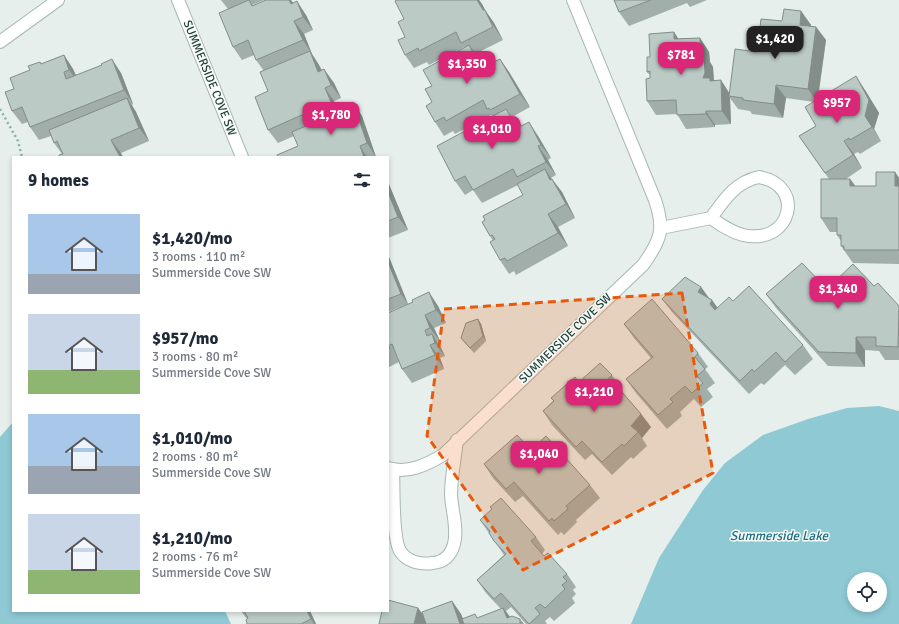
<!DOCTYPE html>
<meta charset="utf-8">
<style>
:root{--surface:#fff;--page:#f2f2f3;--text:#1f2937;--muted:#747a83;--accent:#db2777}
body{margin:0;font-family:Signika,sans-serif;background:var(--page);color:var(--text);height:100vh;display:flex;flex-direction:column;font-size:15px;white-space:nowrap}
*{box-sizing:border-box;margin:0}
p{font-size:13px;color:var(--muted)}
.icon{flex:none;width:22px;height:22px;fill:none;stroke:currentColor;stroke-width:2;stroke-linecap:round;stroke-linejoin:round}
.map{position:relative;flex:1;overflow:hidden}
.side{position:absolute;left:12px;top:156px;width:377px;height:456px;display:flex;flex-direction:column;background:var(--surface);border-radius:0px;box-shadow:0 2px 6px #0003}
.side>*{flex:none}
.buttons{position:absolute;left:847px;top:572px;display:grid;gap:8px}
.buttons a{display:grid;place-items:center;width:40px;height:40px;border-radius:50%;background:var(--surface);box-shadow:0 2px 6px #0003;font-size:20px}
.price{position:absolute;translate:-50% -34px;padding:0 9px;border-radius:8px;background:var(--accent);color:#fff;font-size:13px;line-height:26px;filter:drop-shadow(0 1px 2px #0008)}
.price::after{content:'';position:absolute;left:50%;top:24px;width:12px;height:9px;margin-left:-6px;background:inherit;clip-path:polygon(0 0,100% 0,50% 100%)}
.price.current{background:#222;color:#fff}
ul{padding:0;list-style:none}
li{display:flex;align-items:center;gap:12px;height:100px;padding:0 16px}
li span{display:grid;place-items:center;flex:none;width:112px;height:80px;border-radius:0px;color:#555}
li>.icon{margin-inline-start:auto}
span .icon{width:48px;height:48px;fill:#fffc;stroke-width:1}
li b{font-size:17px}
h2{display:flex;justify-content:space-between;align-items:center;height:48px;padding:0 16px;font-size:17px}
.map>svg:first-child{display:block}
.water{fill:#8ec9d4;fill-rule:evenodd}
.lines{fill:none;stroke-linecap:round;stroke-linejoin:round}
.minor-casing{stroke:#a8b8b2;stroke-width:14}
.tertiary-casing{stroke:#a8b8b2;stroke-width:14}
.path{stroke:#86b3a5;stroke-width:2.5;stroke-dasharray:2 3;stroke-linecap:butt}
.minor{stroke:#fff;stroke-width:12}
.tertiary{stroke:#fff;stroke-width:12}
.wall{fill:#a1aea9}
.shaded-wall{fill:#838d89}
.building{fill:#bbcac4;stroke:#838d89}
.marked{fill:#e8590c;fill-opacity:0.2;stroke:#e8590c;stroke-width:3;stroke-dasharray:8 5;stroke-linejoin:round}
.labels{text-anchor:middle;stroke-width:3;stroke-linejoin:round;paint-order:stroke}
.street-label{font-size:12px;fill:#24423a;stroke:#f7fbf9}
.water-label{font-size:13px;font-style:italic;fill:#1c6f80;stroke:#f7fbf9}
</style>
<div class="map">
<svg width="899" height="624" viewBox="0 0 899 624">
<rect width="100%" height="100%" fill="#e6efeb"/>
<g class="water">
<path d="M879,406l20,5v213h-268l28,-66 44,-68 22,-27 38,-28 45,-16 39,-11zM854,579h26v26h-26z"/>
<polygon points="13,422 13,611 225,611 231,624 0,624 0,437"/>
</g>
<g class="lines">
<defs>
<g id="minor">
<polyline points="178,0 242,157"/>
<path d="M759,177c47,8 33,69 -16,58 -12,-3 -22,-10 -32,-17 13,-18 24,-36 48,-41z"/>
<polyline points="661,228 711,218"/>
<path d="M388,468c20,6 38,-3 55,-13l200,-190c18,-25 22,-36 12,-65l-82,-200"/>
<path d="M393,469c1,19 -1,68 7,82 7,11 21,14 33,12 11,-1 18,-8 21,-19 4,-15 -2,-33 -3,-49 0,-18 4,-37 6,-55"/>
</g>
<polyline id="tertiary" points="0,42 58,0"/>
</defs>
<use href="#minor" class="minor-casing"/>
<use href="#tertiary" class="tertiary-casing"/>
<polyline class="path" points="0,109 18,141 22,157"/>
<use href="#minor" class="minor"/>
<use href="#tertiary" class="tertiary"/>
</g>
<g class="wall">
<polygon points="221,0 264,0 252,5 253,5 293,3 306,15 313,30 304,34 312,54 319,65 322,70 334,83 341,98 334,101 337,109 362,116 376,157 278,157 298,146 294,136 278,143 268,130 268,91 264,71 256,60 254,55 242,60 233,47 228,9"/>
<polygon points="397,0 479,0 482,4 485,10 494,23 503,40 475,54 483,67 500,59 509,72 530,107 512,117 513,119 516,117 522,126 538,136 551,158 548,160 556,175 551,178 562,192 575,218 558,227 568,246 516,275 514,271 509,274 500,260 493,241 490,236 523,195 518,185 482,203 473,190 465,195 455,181 492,116 491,115 455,134 453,131 444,136 435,122 432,102 432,86 465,47 464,47 429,65 427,62 414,68 405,55 405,37 404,19"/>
<polygon points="614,0 707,0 690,7 687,3 629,26 619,12"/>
<polygon points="801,11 811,25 811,26 816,27 826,40 818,100 865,90 879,113 874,129 881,141 860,154 858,152 854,154 862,168 846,179 850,179 855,186 876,186 895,172 899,178 899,264 853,263 841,246 841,241 837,235 837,232 830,232 821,218 829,179 799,136 816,126 814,102 786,98 783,118 752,114 750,111 738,109 730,98 731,124 715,125 715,127 686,129 677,114 656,115 647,101 650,78 650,75 647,72 650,57 674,32 678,39 700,38 709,52 710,62 713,67 714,81 729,93 757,52 782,21"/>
<polygon points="64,55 73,69 76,75 121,73 133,104 132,105 136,112 149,141 121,153 62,154 54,143 51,136 39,140 30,127 28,122 22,124 12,111 14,89 40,62 42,64"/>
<polygon points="388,182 408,230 388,238"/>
<polygon points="388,255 408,304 388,312"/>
<polygon points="874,286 899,306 899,360 885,360 879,351 865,350 865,367 828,366 776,308 766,294 827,289"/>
<polygon points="701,287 709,298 712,300 717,308 733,301 803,345 813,359 795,375 785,365 764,385 761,383 749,394 672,312 662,299"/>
<polygon points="438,306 446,323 434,328 440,341 437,342 441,348 445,356 440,358 444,369 412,383 402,369 398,359 399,362 389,367 388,365 388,313"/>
<polygon points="478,319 481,324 486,341 474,353 465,343 461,338"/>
<polygon points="624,324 698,353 708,367 705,369 715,383 707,389 713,397 701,407 694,399 680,412 682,416 667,429 636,393 626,379 651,358 634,338"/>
<polygon points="612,375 621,389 620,390 641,414 651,427 642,438 647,446 633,459 631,457 612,475 592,454 585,460 552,425 543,411 553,401 579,382"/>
<polygon points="531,450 590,485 600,498 576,520 577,522 564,535 561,532 558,535 523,496 515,502 493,478 484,464"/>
<polygon points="480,520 536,537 545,550 542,554 544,556 567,574 576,587 573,590 576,594 572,598 575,603 554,621 550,617 545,621 547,624 526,624 511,607 506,611 510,617 520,619 524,624 379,624 418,608 422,614 452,601 461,614 463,619 478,618 501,609 486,593 477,580 504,555"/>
<polygon points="241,611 310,611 316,624 247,624 247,619"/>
</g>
<g class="shaded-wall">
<polygon points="289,0 291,0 295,5 291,4"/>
<polygon points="477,0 479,0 482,4 491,21 485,10 494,23 503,40 483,10"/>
<polygon points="297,1 306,15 313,30 303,17"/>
<polygon points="801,11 811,25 809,38 800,25"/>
<polygon points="294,21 304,34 312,54 303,40"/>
<polygon points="816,27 826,40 817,102 808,89"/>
<polygon points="674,32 683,46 674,39"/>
<polygon points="700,38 709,52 710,62 713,67 714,84 703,78 700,54"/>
<polygon points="469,45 478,58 491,82 481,68"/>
<polygon points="310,51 319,65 328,85 318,72"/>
<polygon points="64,55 73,69 79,83 69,70"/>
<polygon points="112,59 121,73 133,104 124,90"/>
<polygon points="500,59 509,72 530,107 520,94"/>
<polygon points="324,69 334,83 341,98 331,85"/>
<polygon points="856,76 865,90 879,113 874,129 881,141 865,116"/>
<polygon points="721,80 730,94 729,96 730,98 731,124 722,111"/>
<polygon points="776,85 786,98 783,118 774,104"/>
<polygon points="325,88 334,101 340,115 331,102"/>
<polygon points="127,98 136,112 149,141 139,128"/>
<polygon points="353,102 362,116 376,157 367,143"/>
<polygon points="706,111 715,125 715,127 706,114"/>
<polygon points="529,122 538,136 551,158 541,145"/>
<polygon points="111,140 121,153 123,157 120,157"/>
<polygon points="844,141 854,154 862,168 853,155"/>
<polygon points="360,146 367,157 364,157"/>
<polygon points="538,146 548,160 556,175 546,162"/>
<polygon points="545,169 554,183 550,180"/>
<polygon points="895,172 899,178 899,192 895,186"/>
<polygon points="552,179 562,192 575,218 566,204"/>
<polygon points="850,179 860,192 850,186"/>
<polygon points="388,182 408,230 398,217 388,192"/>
<polygon points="548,214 558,227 568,246 558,233"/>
<polygon points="388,255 389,257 408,304 401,294 388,262"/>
<polygon points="701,287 711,301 698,292"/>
<polygon points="429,292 438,306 446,323 436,310"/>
<polygon points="712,300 722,314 719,318 710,304"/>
<polygon points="425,315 434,328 440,341 430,328"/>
<polygon points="478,319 481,324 486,341 483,336"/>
<polygon points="432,334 441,348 445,356 435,343"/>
<polygon points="856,337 865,350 865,367 856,353"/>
<polygon points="430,345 440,358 444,369 435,355"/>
<polygon points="641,414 651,427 642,438 638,432 631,426"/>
<polygon points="452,601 461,614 465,624 460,624"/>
<polygon points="418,608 428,621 427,624 414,624"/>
<polygon points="503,608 513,621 507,618"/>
<polygon points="307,611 310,611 316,624 314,624 311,619"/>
</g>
<g class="building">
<polygon points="249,0 252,6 266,0 289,0 291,4 297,1 303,17 294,21 303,40 256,60 248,40 233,47 219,13"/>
<polygon points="397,0 477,0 483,10 485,10 493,27 461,43 456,32 419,51 418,48 405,55 398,40 405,37 398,22 404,19 395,1"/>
<polygon points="614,0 651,0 619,12"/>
<polygon points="784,9 801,11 800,25 816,27 808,89 776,85 774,104 743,100 743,98 729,96 735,49 757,52 761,19 782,21"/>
<polygon points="674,32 674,39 700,38 700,54 704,54 705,73 703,78 710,78 710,81 721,80 722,111 706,111 706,114 677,115 676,100 647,101 646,79 650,78 650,71 647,72 647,57 650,57 649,34"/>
<polygon points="469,45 481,68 500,59 520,94 490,110 489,108 487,109 483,100 446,121 444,117 435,122 426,106 432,102 425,89 432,86 423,70"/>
<polygon points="310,51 318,72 324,69 331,85 325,88 331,102 268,130 255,97 268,91 260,72"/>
<polygon points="64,55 69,70 64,72 66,79 102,65 101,64 112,59 124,90 30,127 22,107 12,111 5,92 14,89 10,78 30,70 28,66 40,62 41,64"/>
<polygon points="856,76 869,100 865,116 872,127 850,140 849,138 844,141 853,155 825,173 799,136 816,126 805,107"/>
<polygon points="127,98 139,128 111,140 120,157 60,157 59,155 63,154 57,141 54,143 49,130"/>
<polygon points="353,102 367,143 360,146 364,157 278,157 277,155 298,146 292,132 329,116 328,113"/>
<polygon points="506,109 512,119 516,117 521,126 529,122 541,145 538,146 546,162 517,177 513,169 473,190 465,176 455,181 437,146"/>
<polygon points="545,169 550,180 552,179 566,204 548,214 558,233 507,261 505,258 500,260 490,242 495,239 492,235 490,236 482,222 485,220 483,216 523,195 517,184"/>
<polygon points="876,172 895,172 895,186 899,186 899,250 844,250 844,246 841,246 841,235 837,235 837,218 821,218 821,179 850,179 850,186 876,186"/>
<polygon points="388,192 398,217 388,221"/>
<polygon points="388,262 401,294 388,299"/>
<polygon points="802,263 827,289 853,264 874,286 878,283 899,306 898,347 876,346 876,337 856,337 856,353 819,352 766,294"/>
<polygon points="685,277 701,287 698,292 712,300 710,304 715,310 729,297 733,301 749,286 803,345 785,362 776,352 754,372 752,369 740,381 662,299"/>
<polygon points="429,292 436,310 425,315 430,328 425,330 427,336 432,334 435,343 430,345 435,355 402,369 392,344 388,346 390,348 388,349 388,313 413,302 412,300"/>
<polygon points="652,299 698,353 695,357 705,369 697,376 703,383 692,393 685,386 670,399 673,402 658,415 626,379 653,357 624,324"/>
<polygon points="478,319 483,336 470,348 461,338 466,323"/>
<polygon points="600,363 612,375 607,380 613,387 615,384 641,414 631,426 638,432 624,446 622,444 602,462 582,441 576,447 543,411 554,401 551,398 575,377 579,382"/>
<polygon points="517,435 531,450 546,436 590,485 566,506 568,509 554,521 552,518 549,521 514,482 506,489 484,464"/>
<polygon points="501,498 536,537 531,541 544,556 548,553 567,574 563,577 567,581 562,585 565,589 545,608 540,604 535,608 540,614 529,624 501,593 494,599 477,580 506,554 494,541 489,533 490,531 480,520 492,509 490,507"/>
<polygon points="388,600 418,608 414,624 379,624 382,611 388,611"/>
<polygon points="452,601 460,624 426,624 422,612"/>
<polygon points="503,608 507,618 512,616 520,619 520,623 522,622 523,624 462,624 464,624 462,619 475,614 477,618"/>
<polygon points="244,611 307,611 311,619 301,624 247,624 246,620 248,618"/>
</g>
<path class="marked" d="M682,293l31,180 -190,97 -96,-134 17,-127z"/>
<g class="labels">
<g class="street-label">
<text transform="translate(210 78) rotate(68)" y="4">SUMMERSIDE COVE SW</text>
<text transform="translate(565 338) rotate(-44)" y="4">SUMMERSIDE COVE SW</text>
</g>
<g class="water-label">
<text x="779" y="540">Summerside Lake</text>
</g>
</g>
</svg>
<div class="buttons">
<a><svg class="icon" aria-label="locate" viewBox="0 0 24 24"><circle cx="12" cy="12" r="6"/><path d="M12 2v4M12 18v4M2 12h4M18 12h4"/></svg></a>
</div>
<b class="price current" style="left:775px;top:60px">$1,420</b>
<b class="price" style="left:681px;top:76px">$781</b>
<b class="price" style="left:467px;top:85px">$1,350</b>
<b class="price" style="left:837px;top:124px">$957</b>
<b class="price" style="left:331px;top:136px">$1,780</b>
<b class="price" style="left:492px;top:150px">$1,010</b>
<b class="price" style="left:838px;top:310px">$1,340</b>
<b class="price" style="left:594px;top:413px">$1,210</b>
<b class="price" style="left:539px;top:475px">$1,040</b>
<section class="side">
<h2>9 homes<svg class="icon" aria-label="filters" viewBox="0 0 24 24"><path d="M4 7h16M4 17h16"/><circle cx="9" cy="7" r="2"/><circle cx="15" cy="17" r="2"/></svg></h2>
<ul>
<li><span style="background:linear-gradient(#a9c7e8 75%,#9aa5b1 0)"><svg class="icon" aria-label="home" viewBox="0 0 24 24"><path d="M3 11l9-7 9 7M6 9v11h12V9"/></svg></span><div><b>$1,420/mo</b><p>3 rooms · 110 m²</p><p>Summerside Cove SW</p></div></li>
<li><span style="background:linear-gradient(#c9d6e8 70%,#8fb573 0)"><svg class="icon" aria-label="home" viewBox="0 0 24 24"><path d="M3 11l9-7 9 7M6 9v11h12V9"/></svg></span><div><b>$957/mo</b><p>3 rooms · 80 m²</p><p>Summerside Cove SW</p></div></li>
<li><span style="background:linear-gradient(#a9c7e8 65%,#9aa5b1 0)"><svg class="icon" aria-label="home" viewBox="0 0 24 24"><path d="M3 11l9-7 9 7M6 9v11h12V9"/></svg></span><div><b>$1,010/mo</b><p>2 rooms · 80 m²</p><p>Summerside Cove SW</p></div></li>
<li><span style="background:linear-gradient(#c9d6e8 70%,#8fb573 0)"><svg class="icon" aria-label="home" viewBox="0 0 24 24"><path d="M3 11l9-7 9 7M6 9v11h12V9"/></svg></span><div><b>$1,210/mo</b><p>2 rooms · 76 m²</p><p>Summerside Cove SW</p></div></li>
</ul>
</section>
</div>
